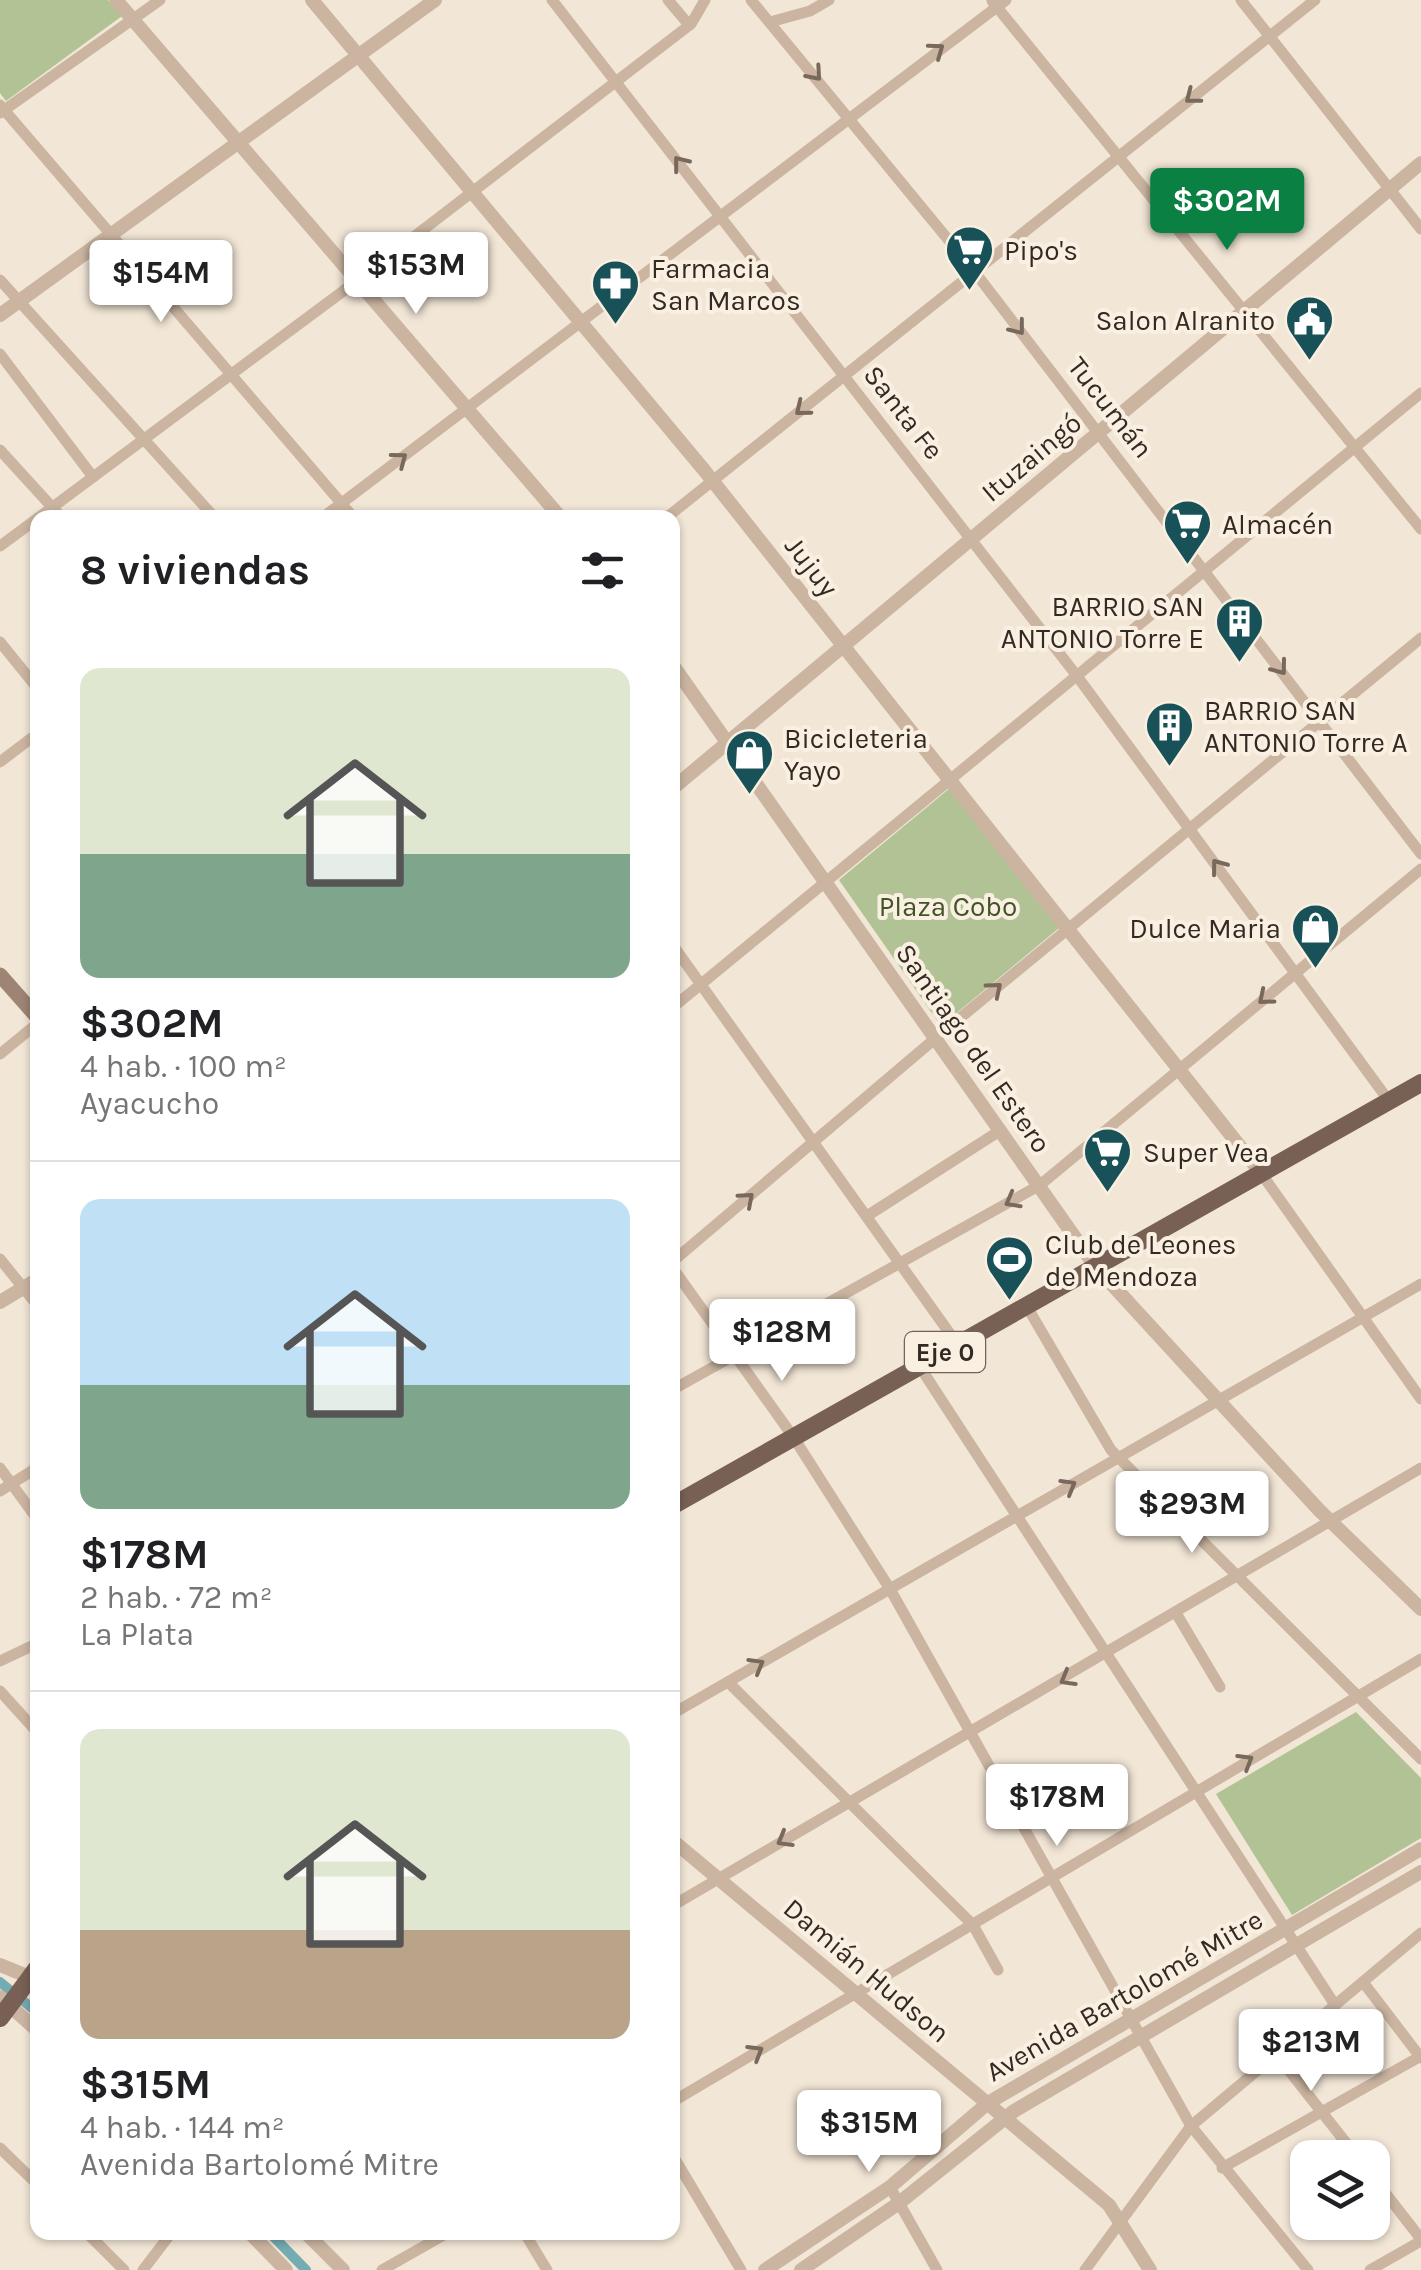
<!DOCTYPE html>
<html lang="es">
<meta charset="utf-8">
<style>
:root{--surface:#fff;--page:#f6f6f6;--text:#202124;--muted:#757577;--line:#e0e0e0;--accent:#0b8043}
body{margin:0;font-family:Karla,sans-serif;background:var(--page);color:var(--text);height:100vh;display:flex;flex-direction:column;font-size:38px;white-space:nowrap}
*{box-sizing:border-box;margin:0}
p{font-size:32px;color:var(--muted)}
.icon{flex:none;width:55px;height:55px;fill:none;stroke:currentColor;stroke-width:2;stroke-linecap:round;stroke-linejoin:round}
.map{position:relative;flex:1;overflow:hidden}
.details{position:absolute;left:30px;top:510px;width:650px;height:1730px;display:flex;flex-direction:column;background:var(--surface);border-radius:20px;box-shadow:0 2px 8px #0004}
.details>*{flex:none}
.buttons{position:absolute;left:1290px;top:2140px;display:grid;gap:20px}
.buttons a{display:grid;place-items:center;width:100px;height:100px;border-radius:20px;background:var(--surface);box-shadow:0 2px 8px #0004;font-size:50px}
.price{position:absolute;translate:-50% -85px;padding:0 22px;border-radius:10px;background:#fff;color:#222;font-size:32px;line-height:65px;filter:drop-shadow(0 2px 5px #0008)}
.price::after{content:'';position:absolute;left:50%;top:60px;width:30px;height:22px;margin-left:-15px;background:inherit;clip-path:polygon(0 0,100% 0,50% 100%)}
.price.active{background:var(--accent);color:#fff}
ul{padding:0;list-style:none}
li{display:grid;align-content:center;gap:20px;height:530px;padding:0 50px}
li+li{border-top:2px solid var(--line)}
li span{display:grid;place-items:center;height:310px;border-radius:20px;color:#555}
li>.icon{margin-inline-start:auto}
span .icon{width:180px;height:180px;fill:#fffc;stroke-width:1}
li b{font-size:42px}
h2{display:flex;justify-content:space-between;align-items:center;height:120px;padding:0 50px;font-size:42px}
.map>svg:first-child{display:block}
.green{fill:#b1c295}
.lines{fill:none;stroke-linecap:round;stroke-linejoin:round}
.canal{stroke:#73acb1;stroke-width:10}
.minor{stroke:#cbb5a1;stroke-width:11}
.tertiary{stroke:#cbb5a1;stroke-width:14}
.secondary{stroke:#9e8473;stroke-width:15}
.primary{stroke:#786154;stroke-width:18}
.oneway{stroke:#78695c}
.labels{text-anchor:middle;stroke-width:8;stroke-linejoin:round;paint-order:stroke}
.shield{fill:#faf0e2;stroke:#6f655d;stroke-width:2.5}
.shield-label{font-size:25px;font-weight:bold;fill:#342a24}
.poi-label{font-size:28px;fill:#342a24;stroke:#faf0e2;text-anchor:start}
.street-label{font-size:28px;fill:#342a24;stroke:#faf0e2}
.park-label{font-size:28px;fill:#425427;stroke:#faf0e2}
</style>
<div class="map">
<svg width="1421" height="2270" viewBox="0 0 1421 2270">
<rect width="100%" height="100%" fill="#f2e6d6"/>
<g class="green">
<polygon points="0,0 108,0 122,16 6,101 0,93"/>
<polygon points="950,788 1059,928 941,1026 839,880"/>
<polygon points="1356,1712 1421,1778 1421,1838 1292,1915 1216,1794"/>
</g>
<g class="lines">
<g class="canal">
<polyline points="0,1982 38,2013"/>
<polyline points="269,2232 306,2270"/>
</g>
<g class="minor">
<polyline points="552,0 1077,676 1389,1101"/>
<polyline points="668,0 689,25"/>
<polyline points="751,0 974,271 1421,854"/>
<polyline points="1241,0 1421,229"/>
<polyline points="992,1 1421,529"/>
<polyline points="770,22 810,11 829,0"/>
<polyline points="0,105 354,518"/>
<polyline points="0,113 160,0"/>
<polyline points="0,280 215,518"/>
<polyline points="0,354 93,477"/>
<polyline points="0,450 62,518"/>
<polyline points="38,518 342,292 691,24 705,0"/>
<polyline points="322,518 1006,0"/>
<polyline points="666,518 1315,0"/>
<polyline points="0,546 38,518"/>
<polyline points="0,642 38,689"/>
<polyline points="0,762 38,733"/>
<polyline points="672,944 958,1345"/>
<polyline points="672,1008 1421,393"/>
<polyline points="0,1054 38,1023"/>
<polyline points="1261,1173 1421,1399"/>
<polyline points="867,1216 1001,1130"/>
<polyline points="0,1259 38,1306"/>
<polyline points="672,1262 937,1037 1421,638"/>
<polyline points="672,1267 794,1438 890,1589 1191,2126 1308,2270"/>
<polyline points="1026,1305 1111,1450 1421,1759"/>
<polyline points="920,1367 1335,2005"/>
<polyline points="672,1390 1040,1185 1421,869"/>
<polyline points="0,1468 38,1520"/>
<polyline points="0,1491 38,1467"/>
<polyline points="1176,1613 1220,1687"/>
<polyline points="0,1661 38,1643"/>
<polyline points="728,1682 973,1925 998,1970"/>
<polyline points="0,1691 38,1733"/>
<polyline points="672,1714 1421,1284"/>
<polyline points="672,1906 1421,1468"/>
<polyline points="1363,1982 1421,2058"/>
<polyline points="1276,2054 1358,2158"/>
<polyline points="672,2102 1421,1659"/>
<polyline points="0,2148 38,2185"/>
<polyline points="672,2154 741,2270"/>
<polyline points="1222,2168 1421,2056"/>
<polyline points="1372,2176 1421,2239"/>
<polyline points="890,2187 937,2270"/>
<polyline points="86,2232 124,2270"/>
<polyline points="524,2232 547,2270"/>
<polyline points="143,2270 172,2232"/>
<polyline points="382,2270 449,2232"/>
<polyline points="1085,2270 1191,2126 1421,1933"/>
<polyline points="1370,2270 1421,2241"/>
</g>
<g class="tertiary">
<polyline points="116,0 561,518"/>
<polyline points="312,0 704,470 1261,1173"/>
<polyline points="0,315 435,0"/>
<polyline points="672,664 1095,1266 1319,1510 1421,1609"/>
<polyline points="672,789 1421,163"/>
<polyline points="0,1302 38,1279"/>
<polyline points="672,1840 1109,2205 1150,2270"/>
<polyline points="0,1965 37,1980"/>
<polyline points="0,1997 38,2031"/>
<polyline points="249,2232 286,2270"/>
<polyline points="305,2232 343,2270"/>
<polyline points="765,2270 890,2187 988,2103 1421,1849"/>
<polyline points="801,2270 899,2203 1014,2111 1421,1872"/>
</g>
<polyline class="secondary" points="0,975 38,1018"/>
<g class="primary">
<polyline points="672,1506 1421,1083"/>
<polyline points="0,2018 38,1967"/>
</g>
</g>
<defs><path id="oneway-chevron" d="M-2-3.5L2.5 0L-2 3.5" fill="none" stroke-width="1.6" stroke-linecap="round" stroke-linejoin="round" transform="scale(2.5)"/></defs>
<g class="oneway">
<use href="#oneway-chevron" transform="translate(937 50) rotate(-36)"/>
<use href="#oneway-chevron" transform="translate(815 74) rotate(49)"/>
<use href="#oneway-chevron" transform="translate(1192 97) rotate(142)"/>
<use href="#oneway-chevron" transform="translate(680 163) rotate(-128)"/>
<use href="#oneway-chevron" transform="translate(1018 328) rotate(52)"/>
<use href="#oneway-chevron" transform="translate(802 409) rotate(141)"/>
<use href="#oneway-chevron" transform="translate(400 459) rotate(-37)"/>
<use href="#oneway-chevron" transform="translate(1280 668) rotate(53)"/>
<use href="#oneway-chevron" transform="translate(1218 866) rotate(-127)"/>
<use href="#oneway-chevron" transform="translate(995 989) rotate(-40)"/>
<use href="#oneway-chevron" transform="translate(1265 998) rotate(140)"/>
<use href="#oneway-chevron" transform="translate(747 1199) rotate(-41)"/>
<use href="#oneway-chevron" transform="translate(1012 1201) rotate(151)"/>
<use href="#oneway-chevron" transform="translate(1069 1486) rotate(-30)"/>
<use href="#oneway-chevron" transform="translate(757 1665) rotate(-30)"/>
<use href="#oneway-chevron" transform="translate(1067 1679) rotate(150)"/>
<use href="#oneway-chevron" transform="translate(1246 1761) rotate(-31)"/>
<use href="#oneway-chevron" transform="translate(784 1840) rotate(150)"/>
<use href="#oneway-chevron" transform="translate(756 2052) rotate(-31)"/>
</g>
<defs>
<symbol id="supermarket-pin" viewBox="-11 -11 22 30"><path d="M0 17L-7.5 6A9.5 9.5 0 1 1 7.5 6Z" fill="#185258" stroke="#faf0e2"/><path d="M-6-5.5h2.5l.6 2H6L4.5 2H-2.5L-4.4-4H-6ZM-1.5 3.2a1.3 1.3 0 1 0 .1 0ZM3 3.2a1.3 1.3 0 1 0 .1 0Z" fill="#fff"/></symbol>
<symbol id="pharmacy-pin" viewBox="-11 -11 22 30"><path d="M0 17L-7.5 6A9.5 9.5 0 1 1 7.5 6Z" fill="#185258" stroke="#faf0e2"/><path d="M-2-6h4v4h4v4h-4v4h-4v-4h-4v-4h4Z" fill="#fff"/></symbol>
<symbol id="civic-pin" viewBox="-11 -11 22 30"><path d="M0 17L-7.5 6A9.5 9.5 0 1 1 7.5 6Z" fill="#185258" stroke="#faf0e2"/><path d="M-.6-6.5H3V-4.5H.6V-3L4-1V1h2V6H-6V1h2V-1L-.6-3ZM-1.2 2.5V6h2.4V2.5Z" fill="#fff"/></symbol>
<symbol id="building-pin" viewBox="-11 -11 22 30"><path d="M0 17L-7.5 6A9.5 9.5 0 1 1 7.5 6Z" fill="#185258" stroke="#faf0e2"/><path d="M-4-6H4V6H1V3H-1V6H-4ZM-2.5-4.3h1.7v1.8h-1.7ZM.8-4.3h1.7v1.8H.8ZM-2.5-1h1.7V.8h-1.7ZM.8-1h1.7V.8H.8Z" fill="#fff"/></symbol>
<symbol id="shop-pin" viewBox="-11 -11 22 30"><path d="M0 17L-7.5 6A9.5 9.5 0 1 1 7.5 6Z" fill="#185258" stroke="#faf0e2"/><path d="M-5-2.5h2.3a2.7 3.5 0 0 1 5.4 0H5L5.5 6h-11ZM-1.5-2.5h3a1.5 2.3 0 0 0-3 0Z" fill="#fff"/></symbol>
<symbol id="stadium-pin" viewBox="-11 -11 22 30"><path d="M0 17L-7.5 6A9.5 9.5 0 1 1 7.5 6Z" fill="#185258" stroke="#faf0e2"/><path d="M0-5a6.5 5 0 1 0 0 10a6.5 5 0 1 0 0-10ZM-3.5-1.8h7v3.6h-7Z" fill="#fff"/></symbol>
</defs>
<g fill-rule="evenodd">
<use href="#supermarket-pin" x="942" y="222" width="55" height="75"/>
<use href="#pharmacy-pin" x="588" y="256" width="55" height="75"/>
<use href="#civic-pin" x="1282" y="292" width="55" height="75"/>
<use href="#supermarket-pin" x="1160" y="496" width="55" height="75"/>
<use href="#building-pin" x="1212" y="594" width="55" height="75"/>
<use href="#building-pin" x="1142" y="698" width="55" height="75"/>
<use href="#shop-pin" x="722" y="726" width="55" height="75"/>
<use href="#shop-pin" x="1288" y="900" width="55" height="75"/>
<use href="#supermarket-pin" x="1080" y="1124" width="55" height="75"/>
<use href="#stadium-pin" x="982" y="1232" width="55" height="75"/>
</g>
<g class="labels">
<rect class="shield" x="905" y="1332" width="80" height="40" rx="8"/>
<g class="shield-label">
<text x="945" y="1361">Eje 0</text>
</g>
<g class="poi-label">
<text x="1004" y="260">Pipo's</text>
<text x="651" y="278">Farmacia<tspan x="651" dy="32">San Marcos</tspan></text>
<text x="1275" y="330" text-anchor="end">Salon Alranito</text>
<text x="1222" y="534">Almacén</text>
<text x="1204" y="616" text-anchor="end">BARRIO SAN<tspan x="1204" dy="32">ANTONIO Torre E</tspan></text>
<text x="1204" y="720">BARRIO SAN<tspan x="1204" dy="32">ANTONIO Torre A</tspan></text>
<text x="784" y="748">Bicicleteria<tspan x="784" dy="32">Yayo</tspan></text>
<text x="1281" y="938" text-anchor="end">Dulce Maria</text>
<text x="1143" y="1162">Super Vea</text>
<text x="1045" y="1254">Club de Leones<tspan x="1045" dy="32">de Mendoza</tspan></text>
</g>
<g class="street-label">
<text transform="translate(1111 407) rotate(52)" y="10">Tucumán</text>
<text transform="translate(904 412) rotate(52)" y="10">Santa Fe</text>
<text transform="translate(1031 457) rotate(-40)" y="10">Ituzaingó</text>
<text transform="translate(812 566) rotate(52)" y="10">Jujuy</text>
<text transform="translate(974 1048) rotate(55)" y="10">Santiago del Estero</text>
<text transform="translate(867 1970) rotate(40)" y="10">Damián Hudson</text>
<text transform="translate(1124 1995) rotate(-30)" y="10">Avenida Bartolomé Mitre</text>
</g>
<g class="park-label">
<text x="948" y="916">Plaza Cobo</text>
</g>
</g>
</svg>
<div class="buttons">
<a><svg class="icon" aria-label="layers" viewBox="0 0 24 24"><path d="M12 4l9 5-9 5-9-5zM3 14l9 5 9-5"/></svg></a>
</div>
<b class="price active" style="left:1227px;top:253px">$302M</b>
<b class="price" style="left:416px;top:317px">$153M</b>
<b class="price" style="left:161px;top:325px">$154M</b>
<b class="price" style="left:782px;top:1384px">$128M</b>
<b class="price" style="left:1192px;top:1556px">$293M</b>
<b class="price" style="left:1057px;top:1849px">$178M</b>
<b class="price" style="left:1311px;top:2094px">$213M</b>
<b class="price" style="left:869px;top:2175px">$315M</b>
<section class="details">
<h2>8 viviendas<svg class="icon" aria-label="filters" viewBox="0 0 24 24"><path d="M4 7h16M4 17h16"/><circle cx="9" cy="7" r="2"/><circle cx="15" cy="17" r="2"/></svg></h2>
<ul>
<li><span style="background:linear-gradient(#dfe7d0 60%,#7fa58c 0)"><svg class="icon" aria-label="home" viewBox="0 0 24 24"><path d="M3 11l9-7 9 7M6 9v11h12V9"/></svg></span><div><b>$302M</b><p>4 hab. · 100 m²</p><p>Ayacucho</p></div></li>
<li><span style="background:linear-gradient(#bfe0f5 60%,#7fa58c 0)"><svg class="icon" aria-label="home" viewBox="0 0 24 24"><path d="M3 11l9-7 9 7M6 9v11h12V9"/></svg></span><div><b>$178M</b><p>2 hab. · 72 m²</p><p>La Plata</p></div></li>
<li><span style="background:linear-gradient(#dfe7d0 65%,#b9a48a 0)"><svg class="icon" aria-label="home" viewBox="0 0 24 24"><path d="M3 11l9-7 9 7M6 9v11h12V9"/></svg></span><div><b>$315M</b><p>4 hab. · 144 m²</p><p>Avenida Bartolomé Mitre</p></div></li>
</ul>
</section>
</div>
